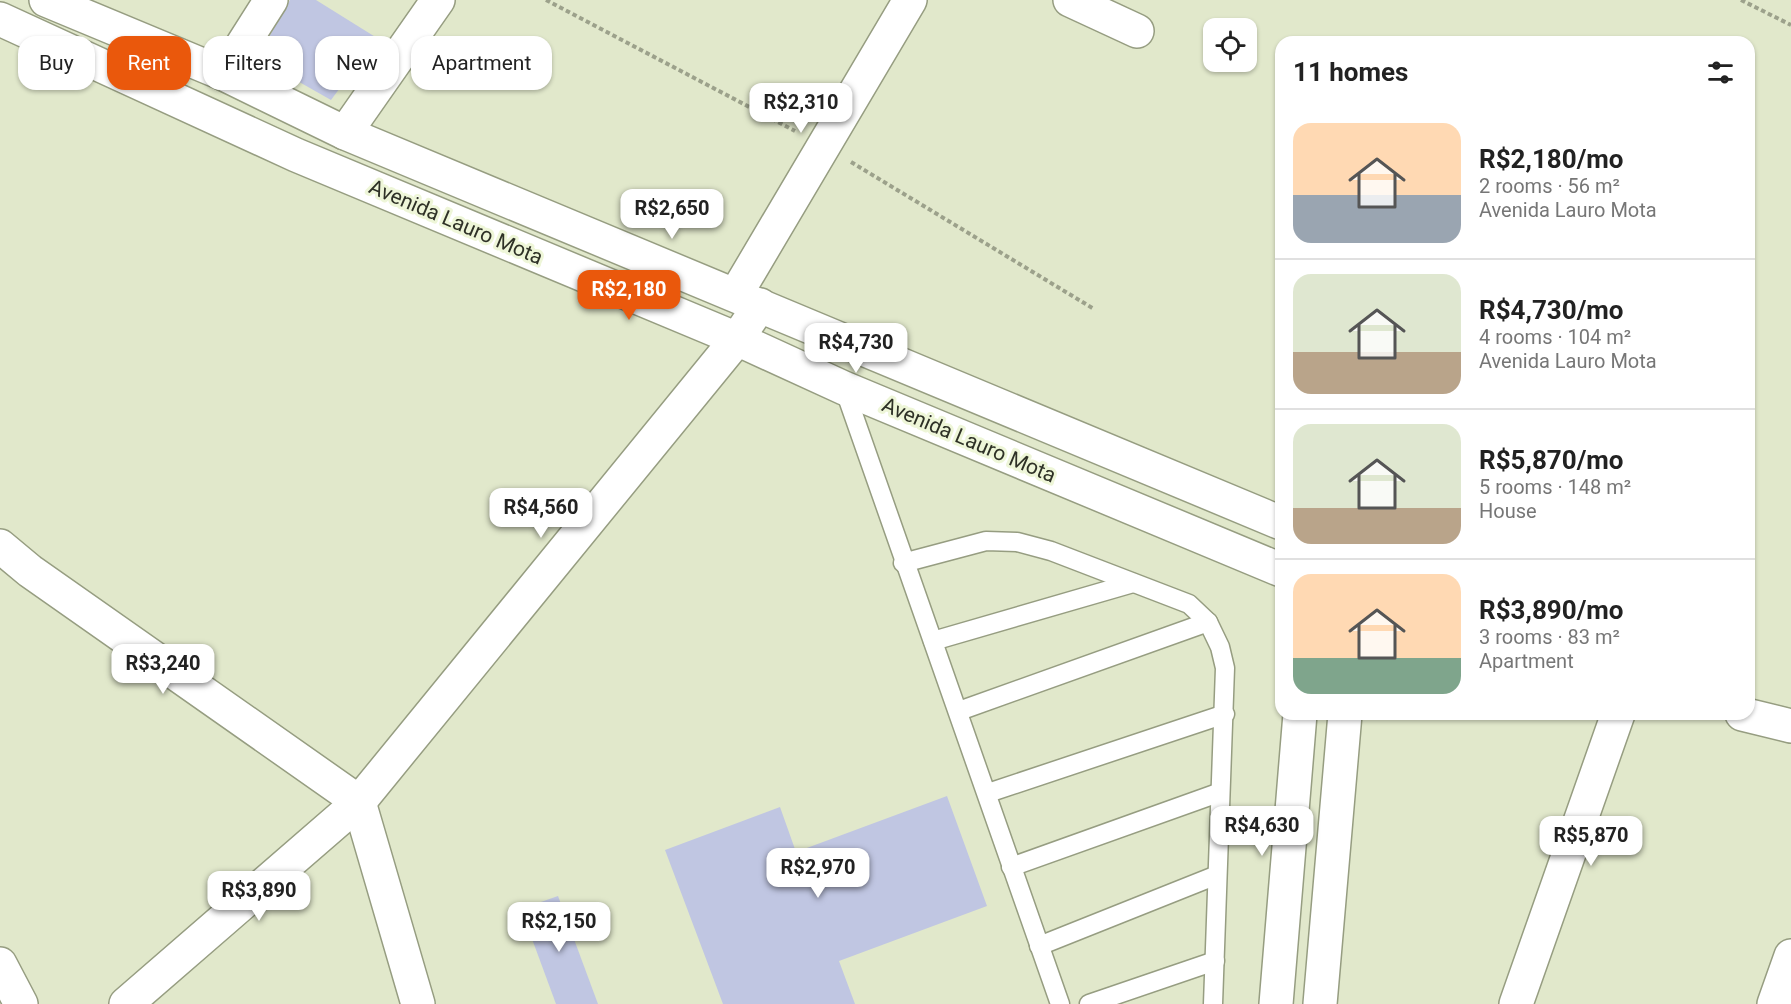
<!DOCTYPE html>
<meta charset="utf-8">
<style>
:root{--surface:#fff;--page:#f2f2f2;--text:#222;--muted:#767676;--line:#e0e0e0;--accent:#ea580c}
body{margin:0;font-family:Roboto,sans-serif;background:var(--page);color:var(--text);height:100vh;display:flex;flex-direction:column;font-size:22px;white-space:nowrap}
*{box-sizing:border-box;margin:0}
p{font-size:20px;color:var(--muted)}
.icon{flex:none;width:33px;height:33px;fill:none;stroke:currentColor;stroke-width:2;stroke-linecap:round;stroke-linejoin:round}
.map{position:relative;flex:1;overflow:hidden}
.sheet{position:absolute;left:1275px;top:36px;width:480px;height:684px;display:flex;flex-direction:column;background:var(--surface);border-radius:18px;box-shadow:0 2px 4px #0004}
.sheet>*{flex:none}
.hud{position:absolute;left:18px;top:36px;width:570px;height:54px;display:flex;gap:12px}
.controls{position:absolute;left:1203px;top:18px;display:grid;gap:12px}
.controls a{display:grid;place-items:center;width:54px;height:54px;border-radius:12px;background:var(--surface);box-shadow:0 2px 4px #0004;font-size:30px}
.price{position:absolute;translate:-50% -51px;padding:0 14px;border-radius:12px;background:#fff;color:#222;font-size:20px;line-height:39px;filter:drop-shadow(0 2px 3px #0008)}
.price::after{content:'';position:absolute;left:50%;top:36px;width:18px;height:14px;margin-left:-9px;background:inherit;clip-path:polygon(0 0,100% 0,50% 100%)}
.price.selected{background:var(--accent);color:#fff}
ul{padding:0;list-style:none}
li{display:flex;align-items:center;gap:18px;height:150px;padding:0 18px}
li+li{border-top:2px solid var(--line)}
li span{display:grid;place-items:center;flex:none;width:168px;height:120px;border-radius:18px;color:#555}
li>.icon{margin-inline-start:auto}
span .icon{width:72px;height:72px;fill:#fffc;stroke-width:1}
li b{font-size:26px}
h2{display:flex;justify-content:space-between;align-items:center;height:72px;padding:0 18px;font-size:26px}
.chip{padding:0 21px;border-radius:18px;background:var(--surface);box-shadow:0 2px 4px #0004;font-size:21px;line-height:54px}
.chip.selected{background:var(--accent);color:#fff}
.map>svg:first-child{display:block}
.building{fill:#c0c6e2}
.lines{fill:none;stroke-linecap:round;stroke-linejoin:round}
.service-casing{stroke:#969d81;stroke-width:21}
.minor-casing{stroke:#969d81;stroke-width:36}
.tertiary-casing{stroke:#969d81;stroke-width:36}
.path{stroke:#9ca18b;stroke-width:4;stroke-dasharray:4.5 3;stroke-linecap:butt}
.service{stroke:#fff;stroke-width:18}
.minor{stroke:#fff;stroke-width:33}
.tertiary{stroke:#fff;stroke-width:33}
.labels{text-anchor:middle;stroke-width:6;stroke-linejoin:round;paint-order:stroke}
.street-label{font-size:21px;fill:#2e3126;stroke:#eef6d8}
</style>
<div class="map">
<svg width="1791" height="1004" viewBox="0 0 1791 1004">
<rect width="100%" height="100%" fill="#e1e8cb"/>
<g class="building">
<polygon points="290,0 316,0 377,38 331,100 257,58"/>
<polygon points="947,796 987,906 839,961 855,1004 723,1004 665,850 780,807 796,852"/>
<polygon points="558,896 598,1004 556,1004 521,909"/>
</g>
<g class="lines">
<defs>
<g id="service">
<polyline points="844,388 1060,1004"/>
<polyline points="903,563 986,541 1017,542 1051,551 1189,604 1208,622 1220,647 1225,668 1213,1004"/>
<polyline points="933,641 1133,583"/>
<polyline points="959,711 1208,622"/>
<polyline points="988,793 1225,714"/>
<polyline points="1011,867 1218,793"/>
<polyline points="1039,946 1217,875"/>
<polyline points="1089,1004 1215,961"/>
</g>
<g id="minor">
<polyline points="1070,0 1137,31"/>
<polyline points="224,74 271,0"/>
<polyline points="345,133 438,0"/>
<polyline points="736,294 910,0"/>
<polyline points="0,546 30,571 359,802"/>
<polyline points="1742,714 1791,726"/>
<polyline points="359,802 418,1004"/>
<polyline points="0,964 21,1004"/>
<polyline points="126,1004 359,802 737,339 760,305"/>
<polyline points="1516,1004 1618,714"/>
<polyline points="1774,1004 1791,956"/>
</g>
<g id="tertiary">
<polyline points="46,0 224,74 345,133 1281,523"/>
<polyline points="0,19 296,155 737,339 844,388 1281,570"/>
<polyline points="1276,1004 1300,714"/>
<polyline points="1320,1004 1345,714"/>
</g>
</defs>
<use href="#service" class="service-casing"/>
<use href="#minor" class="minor-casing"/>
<use href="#tertiary" class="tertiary-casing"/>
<g class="path">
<polyline points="546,0 795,131"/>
<polyline points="1741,0 1791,25"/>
<polyline points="851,162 1094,309"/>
</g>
<use href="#service" class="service"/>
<use href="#minor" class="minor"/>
<use href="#tertiary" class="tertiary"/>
</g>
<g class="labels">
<g class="street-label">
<text transform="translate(456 222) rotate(23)" y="7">Avenida Lauro Mota</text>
<text transform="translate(969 440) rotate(23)" y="7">Avenida Lauro Mota</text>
</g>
</g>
</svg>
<div class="controls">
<a><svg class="icon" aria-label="locate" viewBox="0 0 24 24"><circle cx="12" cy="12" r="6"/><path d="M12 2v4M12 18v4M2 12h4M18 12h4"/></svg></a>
</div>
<b class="price" style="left:801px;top:134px">R$2,310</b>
<b class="price" style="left:672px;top:240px">R$2,650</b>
<b class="price selected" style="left:629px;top:321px">R$2,180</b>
<b class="price" style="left:856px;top:374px">R$4,730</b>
<b class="price" style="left:541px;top:539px">R$4,560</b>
<b class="price" style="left:163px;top:695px">R$3,240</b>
<b class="price" style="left:1262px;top:857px">R$4,630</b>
<b class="price" style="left:1591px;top:867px">R$5,870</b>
<b class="price" style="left:818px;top:899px">R$2,970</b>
<b class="price" style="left:259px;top:922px">R$3,890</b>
<b class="price" style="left:559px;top:953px">R$2,150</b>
<div class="hud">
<a class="chip">Buy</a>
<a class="chip selected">Rent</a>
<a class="chip">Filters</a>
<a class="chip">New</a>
<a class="chip">Apartment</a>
</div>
<section class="sheet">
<h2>11 homes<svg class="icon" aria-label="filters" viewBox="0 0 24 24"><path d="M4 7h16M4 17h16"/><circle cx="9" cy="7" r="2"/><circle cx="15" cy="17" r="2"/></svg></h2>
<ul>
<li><span style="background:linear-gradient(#ffd9b3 60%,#9aa5b1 0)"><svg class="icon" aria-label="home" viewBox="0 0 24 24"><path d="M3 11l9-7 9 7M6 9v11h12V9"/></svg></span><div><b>R$2,180/mo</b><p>2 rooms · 56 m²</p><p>Avenida Lauro Mota</p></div></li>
<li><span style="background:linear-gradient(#dfe7d0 65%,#b9a48a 0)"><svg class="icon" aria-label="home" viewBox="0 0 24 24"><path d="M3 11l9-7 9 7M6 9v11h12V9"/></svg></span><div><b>R$4,730/mo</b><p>4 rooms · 104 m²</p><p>Avenida Lauro Mota</p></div></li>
<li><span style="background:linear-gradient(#dfe7d0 70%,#b9a48a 0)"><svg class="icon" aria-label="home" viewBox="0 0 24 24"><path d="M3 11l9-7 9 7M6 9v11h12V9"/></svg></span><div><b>R$5,870/mo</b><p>5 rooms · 148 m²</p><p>House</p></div></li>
<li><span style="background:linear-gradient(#ffd9b3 70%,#7fa58c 0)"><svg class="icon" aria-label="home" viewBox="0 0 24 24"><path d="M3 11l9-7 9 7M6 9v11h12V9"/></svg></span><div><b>R$3,890/mo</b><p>3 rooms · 83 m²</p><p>Apartment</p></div></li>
</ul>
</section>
</div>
